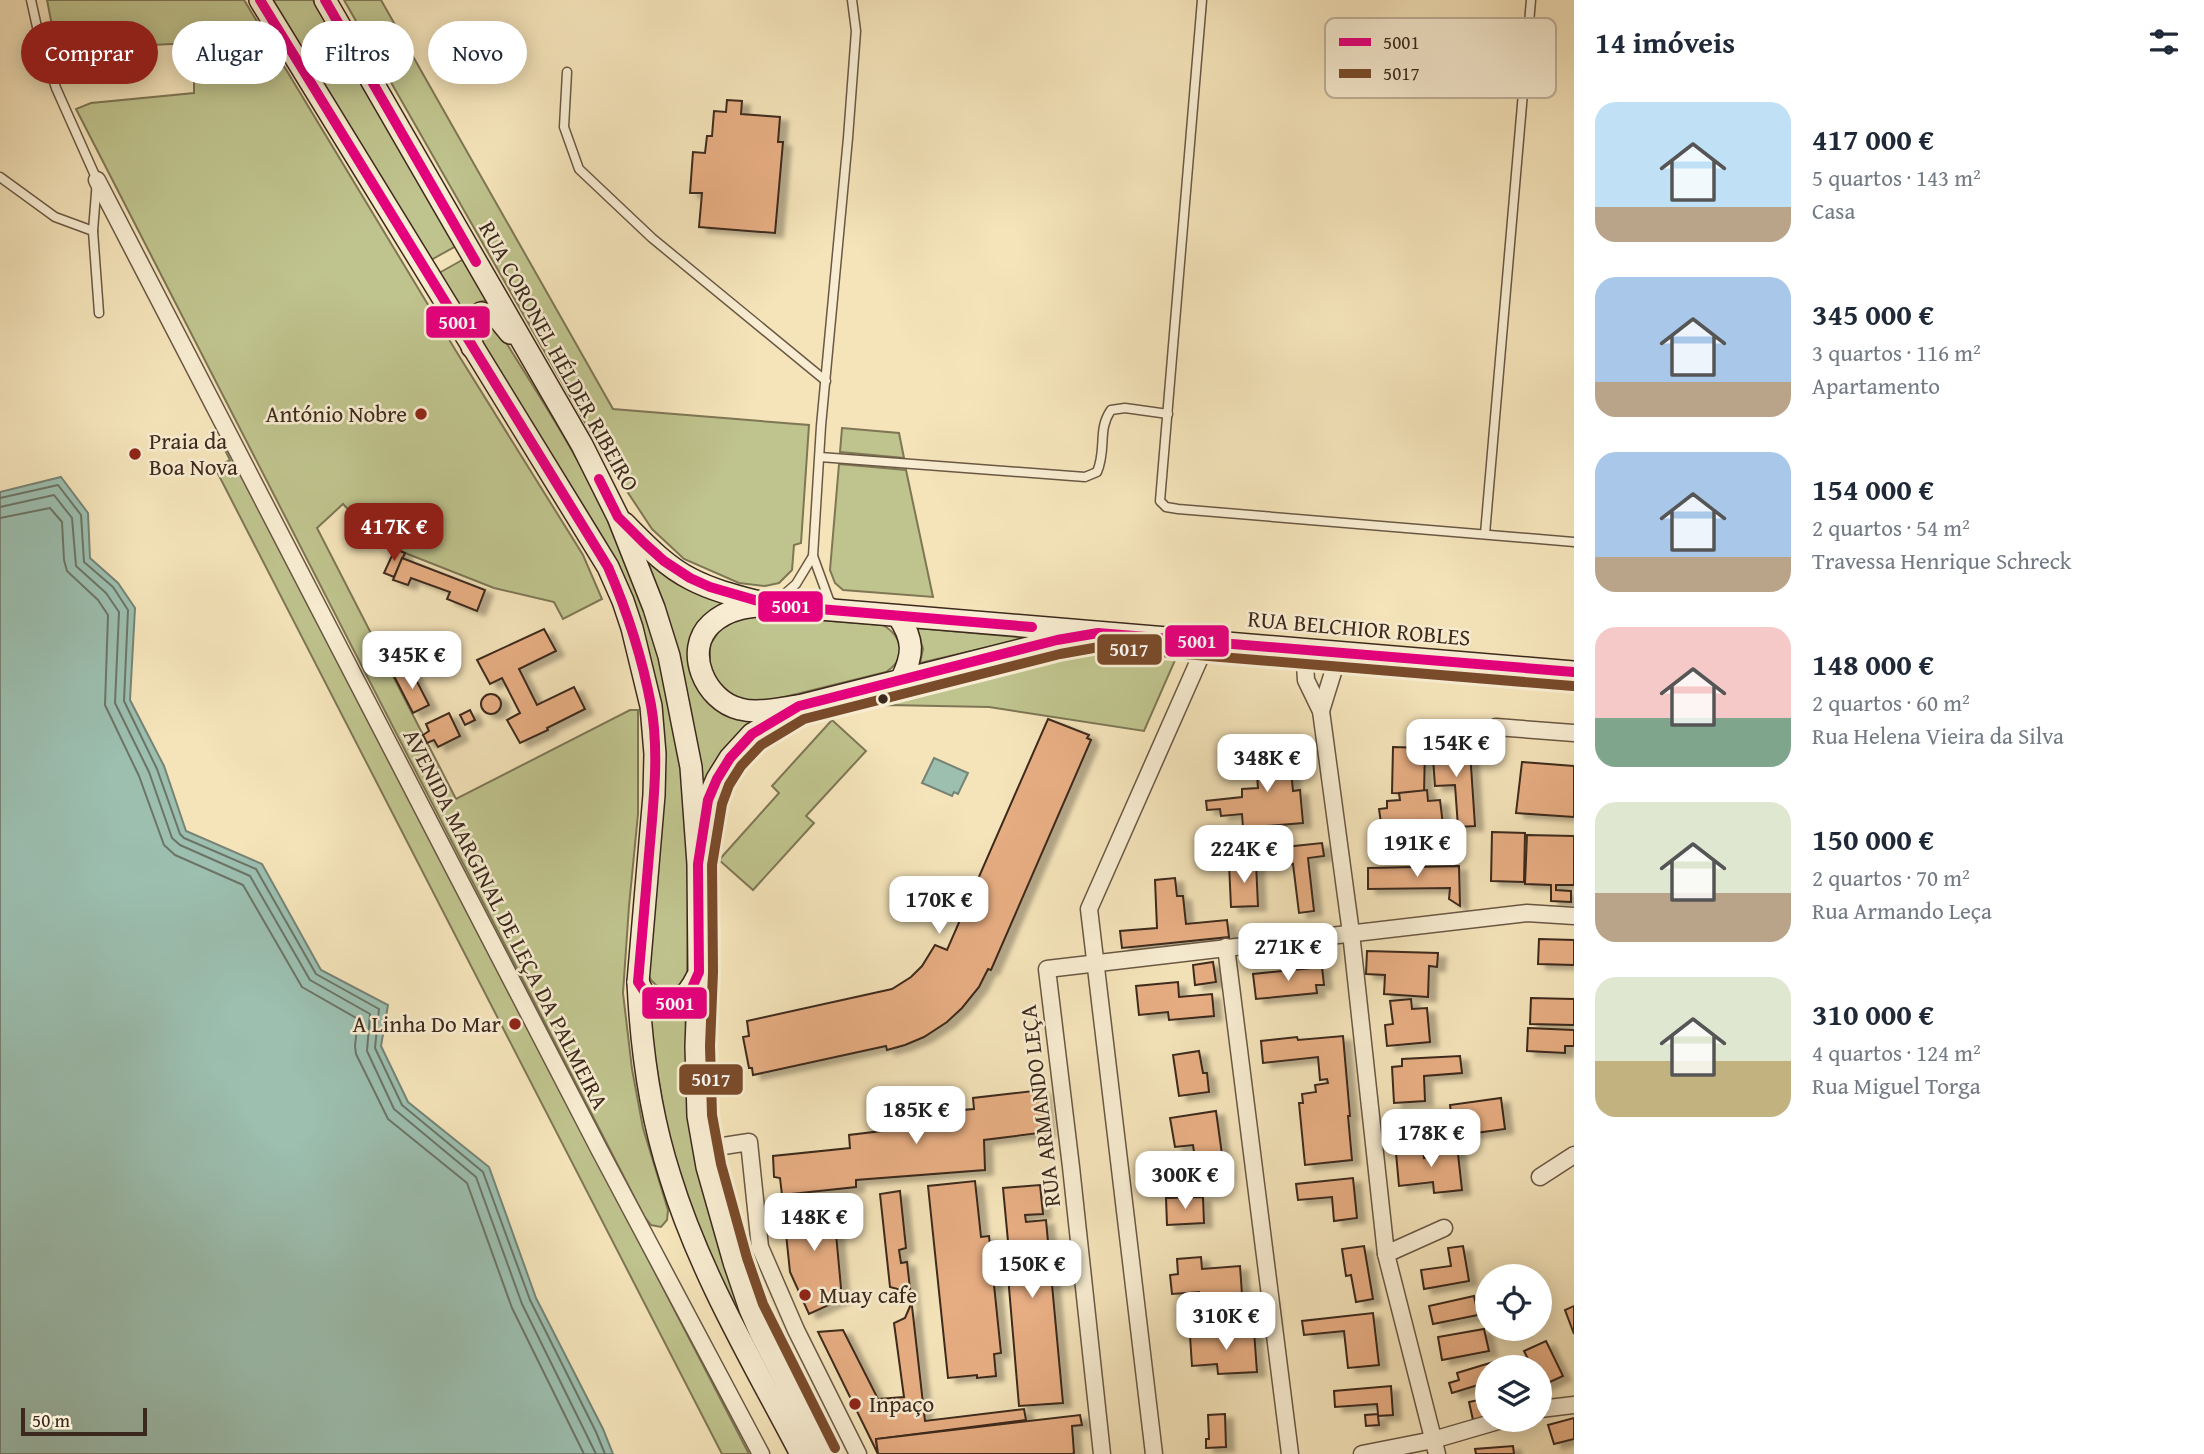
<!DOCTYPE html>
<html lang="pt">
<meta charset="utf-8">
<style>
:root{--surface:#fff;--page:#f2f2f3;--text:#1f2937;--muted:#747a83;--accent:#8f2418}
body{margin:0;font-family:"Gentium Book Plus",serif;background:var(--page);color:var(--text);height:100vh;display:flex;flex-direction:column;font-size:26px;white-space:nowrap}
*{box-sizing:border-box;margin:0}
p{font-size:23px;color:var(--muted)}
.icon{flex:none;width:38px;height:38px;fill:none;stroke:currentColor;stroke-width:2;stroke-linecap:round;stroke-linejoin:round}
.map{position:relative;flex:1;overflow:hidden}
.drawer{display:flex;flex-direction:column;background:var(--surface);width:630px}
.drawer>*{flex:none}
.top-card{position:absolute;left:21px;top:21px;width:665px;height:63px;display:flex;gap:14px}
.tools{position:absolute;left:1475px;top:1264px;display:grid;gap:14px}
.tools a{display:grid;place-items:center;width:77px;height:77px;border-radius:50%;background:var(--surface);box-shadow:0 4px 18px #0003;font-size:35px}
.scale{position:absolute;left:21px;bottom:18px;width:126px;box-sizing:border-box;padding-left:7px;border:4px solid #3c291d;border-top:0;font-size:19px;line-height:24px;white-space:nowrap;color:#3c291d;-webkit-text-stroke:5px #f8edd2;paint-order:stroke}
.price{position:absolute;translate:-50% -60px;padding:0 16px;border-radius:14px;background:#fff;color:#222;font-size:23px;line-height:46px;filter:drop-shadow(0 2px 4px #0008)}
.price::after{content:'';position:absolute;left:50%;top:42px;width:21px;height:16px;margin-left:-10px;background:inherit;clip-path:polygon(0 0,100% 0,50% 100%)}
.price.active{background:var(--accent);color:#fff}
ul{padding:0;list-style:none}
li{display:flex;align-items:center;gap:21px;height:175px;padding:0 21px}
li span{display:grid;place-items:center;flex:none;width:196px;height:140px;border-radius:21px;color:#555}
li>.icon{margin-inline-start:auto}
span .icon{width:84px;height:84px;fill:#fffc;stroke-width:1}
li b{font-size:30px}
h2{display:flex;justify-content:space-between;align-items:center;height:84px;padding:0 21px;font-size:30px}
.chip{padding:0 24px;border-radius:32px;background:var(--surface);box-shadow:0 4px 18px #0003;font-size:24px;line-height:63px}
.chip.active{background:var(--accent);color:#fff}
main{display:flex;flex:1;min-height:0}
.map>svg:first-child{display:block}
.green{fill:#bfc38d;stroke:#7e7655;stroke-width:2}
.water{fill:#9cbfb0;stroke:#768375;stroke-width:2}
.lines{fill:none;stroke-linecap:round;stroke-linejoin:round}
.shore{stroke:#6c7466;stroke-width:2}
.building{fill:#e8ae83;stroke:#3c291d;stroke-width:2;filter:url(#shadow)}
.lane-casing{stroke:#6a5844;stroke-width:11}
.street-casing{stroke:#6a5844;stroke-width:19}
.secondary-casing{stroke:#3c291d;stroke-width:24}
.lane{stroke:#f8edd2;stroke-width:8}
.street{stroke:#f8edd2;stroke-width:16}
.secondary{stroke:#f8edd2;stroke-width:21}
.bus-1-casing{stroke:#f8edd2;stroke-width:16}
.bus-2-casing{stroke:#f8edd2;stroke-width:16}
.bus-1{stroke:#e5007d;stroke-width:10}
.bus-2{stroke:#7a4b2a;stroke-width:10}
.poi-dot{fill:#8f2418;stroke:#f8edd2;stroke-width:2.5}
.bus-dot{fill:#3c291d;stroke:#f8edd2;stroke-width:2.5}
.labels{text-anchor:middle;stroke-width:5;stroke-linejoin:round;paint-order:stroke}
.street-label{font-size:23px;fill:#3c291d;stroke:#f8edd2}
.poi-label{font-size:23px;fill:#3c291d;stroke:#f8edd2;text-anchor:start}
.key{fill:#f8edd2;stroke:#c0b29c;stroke-width:2}
.key-label{font-size:19px;fill:#3c291d}
.line-badge{stroke:#f8edd2;stroke-width:2.5}
.badge-label{font-size:19px;text-anchor:middle;font-weight:bold;fill:#fff}
</style>
<main>
<div class="map">
<svg width="1574" height="1454" viewBox="0 0 1574 1454">
<defs>
<filter id="shadow"><feDropShadow dx="8" dy="4.5" stdDeviation="2" flood-color="#0004"/></filter>
</defs>
<rect width="100%" height="100%" fill="#f5e4ba"/>
<filter id="stains"><feTurbulence type="fractalNoise" baseFrequency=".00286" numOctaves="4"/><feColorMatrix values="0 0 0 0 .2 0 0 0 0 .09 0 0 0 0 .02 0 0 0 .5 -.17"/></filter>
<radialGradient id="worn" r=".72"><stop offset=".6" stop-color="#630" stop-opacity="0"/><stop offset="1" stop-color="#630" stop-opacity=".3"/></radialGradient>
<g class="green">
<polygon points="47,0 244,0 456,351 583,555 602,599 563,619 554,602 494,588 395,549 374,537 343,504 317,528 456,799 630,710 638,710 638,814 629,906 623,993 632,1069 643,1128 668,1210 667,1220 661,1227 651,1225 644,1216 76,109 91,103 194,93 194,43 85,48 58,57"/>
<polygon points="273,0 313,0 456,246 431,260"/>
<polygon points="344,0 381,0 613,409 809,425 801,543 794,545 792,570 779,583 765,586 739,583 684,559 652,529 607,461"/>
<path d="M464,259l24,41c-11,1 -18,5 -25,14l-24,-41z"/>
<path d="M484,326h9l6,5c33,54 69,108 97,165 41,82 72,172 84,263 10,72 8,146 7,218 -11,15 -30,16 -39,-2l12,-136 -29,-243 -25,-53 -126,-205v-7z"/>
<polygon points="842,428 899,433 904,458 840,452"/>
<polygon points="224,440 749,1454 722,1454 215,468 230,460 221,442"/>
<polygon points="839,464 906,470 933,597 843,590 835,583 830,570"/>
<path d="M643,553l87,49 -19,11 -12,76c21,26 26,27 58,31l-54,72 -12,-80 -9,-42z"/>
<path d="M754,615l129,10c20,12 24,34 3,47l-126,31 -24,-2 -17,-12 -9,-18v-26l11,-17 9,-7z"/>
<polygon points="917,628 1028,638 920,663 923,649"/>
<polygon points="1103,653 1176,658 1144,731 989,707 887,705 829,709 1040,659 1068,654"/>
<polygon points="832,720 866,751 806,816 814,823 753,890 719,860 779,793 772,786"/>
<path d="M648,1010l19,4 18,-2 6,114 72,228 -5,4c-27,-57 -58,-113 -76,-173 -18,-57 -25,-116 -34,-175z"/>
</g>
<g class="water">
<polygon points="61,477 88,513 90,558 118,583 135,608 130,700 164,766 186,831 262,864 321,970 388,1005 381,1046 408,1102 489,1167 536,1298 603,1429 613,1454 0,1454 0,492"/>
<polygon points="934,758 968,773 958,794 954,792 952,796 922,783"/>
</g>
<g class="lines">
<g class="shore">
<polyline points="0,498 58,485 81,515 84,562 113,587 128,610 124,701 157,769 180,834 184,838 256,869 316,974 379,1009 375,1048 402,1105 483,1172 530,1300 596,1432 605,1454"/>
<polyline points="0,507 54,495 72,518 76,566 106,593 119,612 115,703 149,772 172,838 180,845 250,876 310,980 370,1014 367,1051 394,1109 476,1177 522,1304 596,1454"/>
<polyline points="0,518 50,508 62,522 64,560 67,571 98,600 108,615 105,705 139,776 164,845 175,855 243,885 302,987 358,1019 355,1046 356,1054 388,1119 467,1183 512,1308 584,1454"/>
</g>
</g>
<g class="building">
<polygon points="727,100 742,101 741,114 780,117 778,142 783,142 775,233 699,227 702,193 690,193 693,152 705,153 707,136 712,136 714,111 726,112"/>
<polygon points="395,549 405,553 394,577 384,573"/>
<polygon points="402,558 485,590 477,611 447,599 450,592 411,578 408,585 393,580"/>
<polygon points="544,629 556,651 519,669 537,705 574,687 585,709 547,728 548,730 520,743 507,720 520,713 502,678 490,684 477,660"/>
<polygon points="410,668 429,705 413,713 394,676"/>
<circle cx="491" cy="704" r="10"/>
<polygon points="470,710 475,720 465,725 460,715"/>
<polygon points="449,713 460,736 438,747 434,740 427,743 423,735 429,731 426,724"/>
<polygon points="1048,719 1089,735 1087,738 1091,740 991,970 988,969 979,987 962,1008 947,1022 924,1037 905,1045 887,1050 886,1046 753,1075 752,1068 749,1068 743,1037 749,1036 747,1021 892,989 911,977 922,966 935,945 947,950"/>
<polygon points="1454,744 1455,752 1470,751 1475,826 1458,827 1455,785 1435,786 1432,745"/>
<polygon points="1289,747 1293,791 1300,790 1303,823 1243,828 1242,814 1221,816 1220,809 1207,810 1206,801 1242,797 1242,789 1258,788 1255,750"/>
<polygon points="1393,747 1425,748 1424,794 1392,793"/>
<polygon points="1522,762 1574,766 1574,817 1516,813"/>
<polygon points="1427,790 1428,801 1440,800 1444,833 1423,835 1422,825 1382,830 1379,809 1387,808 1387,801 1400,800 1399,793"/>
<polygon points="1492,832 1525,833 1524,882 1491,881"/>
<polygon points="1527,835 1574,836 1574,885 1556,885 1556,890 1571,891 1571,902 1551,901 1551,885 1525,884"/>
<polygon points="1322,843 1324,856 1308,858 1314,911 1299,913 1293,864 1287,865 1285,847"/>
<polygon points="1256,863 1258,906 1231,907 1229,864"/>
<polygon points="1459,866 1460,906 1449,899 1450,888 1368,889 1368,868"/>
<polygon points="1175,878 1177,896 1183,896 1186,924 1227,920 1229,937 1122,948 1120,931 1157,928 1155,880"/>
<polygon points="1539,939 1574,940 1574,965 1538,964"/>
<polygon points="1367,951 1438,953 1437,967 1429,966 1428,997 1384,994 1385,975 1366,974"/>
<polygon points="1213,962 1216,982 1195,985 1193,965"/>
<polygon points="1322,967 1324,985 1316,985 1317,993 1256,999 1253,974"/>
<polygon points="1178,982 1179,997 1212,994 1214,1016 1169,1020 1168,1012 1139,1015 1136,986"/>
<polygon points="1531,998 1574,999 1574,1025 1530,1024"/>
<polygon points="1411,999 1412,1009 1427,1008 1430,1042 1387,1046 1385,1025 1393,1024 1390,1001"/>
<polygon points="1528,1028 1574,1030 1574,1046 1565,1046 1565,1053 1527,1051"/>
<polygon points="1343,1036 1350,1116 1348,1116 1352,1160 1305,1165 1299,1103 1303,1103 1302,1094 1316,1092 1315,1085 1328,1083 1327,1079 1320,1080 1318,1057 1263,1063 1261,1041 1297,1037 1298,1040"/>
<polygon points="1199,1051 1203,1073 1207,1073 1209,1092 1179,1096 1173,1055"/>
<polygon points="1460,1056 1462,1073 1424,1076 1425,1101 1394,1103 1392,1067 1402,1066 1402,1059"/>
<polygon points="1042,1090 1047,1132 984,1140 985,1170 856,1180 856,1187 782,1195 780,1178 774,1177 773,1156 850,1148 849,1135 915,1127 914,1114 974,1109 973,1098"/>
<polygon points="1501,1098 1505,1129 1454,1136 1450,1105"/>
<polygon points="1216,1111 1225,1176 1198,1180 1193,1145 1175,1147 1170,1118"/>
<polygon points="1457,1145 1462,1190 1434,1193 1433,1182 1399,1186 1396,1153 1423,1151 1424,1158 1438,1156 1437,1147"/>
<polygon points="1353,1178 1357,1218 1334,1221 1332,1197 1298,1200 1296,1184"/>
<polygon points="975,1181 981,1237 989,1236 1001,1353 994,1354 996,1376 977,1378 977,1375 948,1378 928,1186"/>
<polygon points="1040,1185 1043,1214 1025,1215 1026,1222 1046,1220 1063,1403 1019,1406 1006,1252 1009,1252 1003,1188"/>
<polygon points="900,1191 906,1248 899,1250 901,1263 907,1262 925,1421 1024,1409 1026,1420 876,1439 878,1454 818,1332 843,1330 878,1399 904,1397 894,1323 905,1318 911,1304 905,1291 890,1287 880,1194"/>
<polygon points="1203,1197 1204,1223 1167,1225 1166,1198"/>
<polygon points="833,1201 842,1299 809,1314 790,1272 783,1205"/>
<polygon points="1364,1246 1373,1299 1356,1302 1351,1275 1346,1276 1342,1249"/>
<polygon points="1463,1246 1469,1281 1424,1289 1421,1270 1451,1266 1448,1248"/>
<polygon points="1201,1257 1202,1269 1240,1266 1242,1294 1199,1298 1199,1292 1172,1294 1170,1275 1178,1274 1177,1259"/>
<polygon points="1474,1296 1478,1315 1433,1324 1429,1306"/>
<polygon points="1574,1306 1574,1334 1565,1310"/>
<polygon points="1373,1313 1379,1365 1348,1368 1344,1331 1304,1335 1302,1321"/>
<polygon points="1484,1329 1489,1351 1442,1360 1438,1337"/>
<polygon points="1254,1331 1257,1372 1218,1374 1217,1364 1192,1366 1190,1336"/>
<polygon points="1546,1341 1563,1376 1541,1386 1540,1367 1532,1367 1524,1351"/>
<polygon points="1493,1362 1494,1367 1488,1367 1488,1382 1452,1393 1449,1383 1459,1380 1457,1373"/>
<polygon points="1391,1386 1393,1415 1378,1416 1379,1425 1366,1426 1365,1415 1378,1414 1377,1404 1335,1407 1334,1391"/>
<polygon points="1488,1398 1488,1417 1473,1420 1469,1402"/>
<polygon points="1225,1414 1226,1447 1206,1448 1206,1439 1209,1439 1208,1415"/>
<polygon points="1080,1415 1082,1425 1072,1426 1074,1453 1072,1454 878,1454 876,1439"/>
<polygon points="1574,1418 1574,1439 1554,1444 1548,1425"/>
<polygon points="1513,1446 1514,1454 1476,1454 1475,1449"/>
</g>
<g class="lines">
<defs>
<g id="lane">
<polyline points="31,0 39,36 56,88 97,180 93,231 99,313"/>
<polyline points="1202,0 1160,501 1166,507 1178,509 1574,542"/>
<polyline points="567,72 564,127 579,169 652,238 826,381"/>
<polyline points="0,177 55,217 93,231"/>
<path d="M820,457l265,20 12,-5c10,-23 0,-42 14,-62l14,-2 43,6"/>
<polyline points="1485,534 1531,0"/>
<polyline points="778,600 796,584 813,556"/>
<polyline points="834,605 829,600 813,556 821,426 848,138 856,31 852,0"/>
</g>
<g id="street">
<polyline points="97,180 600,1151 761,1454"/>
<polyline points="1304,650 1306,680 1321,711 1351,933 1386,1254 1437,1454"/>
<polyline points="1321,711 1339,653"/>
<polyline points="1496,727 1574,733"/>
<polyline points="1226,947 1290,1454"/>
<polyline points="704,1149 749,1142 760,1247 796,1330 858,1454"/>
<polyline points="1540,1177 1574,1155"/>
<polyline points="1386,1254 1444,1228"/>
<polyline points="1540,1409 1574,1405"/>
<polyline points="1102,1454 1071,1167 1047,969 1527,913 1574,916"/>
<polyline points="1154,1454 1089,909 1207,642"/>
<polyline points="1362,1454 1433,1440 1505,1419"/>
</g>
<g id="secondary">
<path d="M260,0l348,567 15,34 9,27 19,78 4,48 -1,41 -16,187c3,65 12,132 32,194 30,98 84,188 131,278"/>
<polyline points="325,0 582,445 618,517 654,608 669,656 691,767 698,864 699,972 696,1046 698,1116 707,1167 734,1262 750,1309 761,1334 823,1454"/>
<polyline points="472,347 470,322 481,313 497,317 510,333"/>
<path d="M624,523c20,20 41,43 67,56 21,11 45,17 68,23"/>
<path d="M898,616c16,24 16,38 3,64"/>
<path d="M799,706c-19,2 -41,8 -59,3 -35,-8 -57,-59 -29,-85 17,-16 39,-18 61,-19l802,67"/>
<polyline points="704,827 708,800 717,779 730,758 752,734 799,706 1072,637"/>
<path d="M638,982c2,5 6,12 9,15 22,20 41,-1 50,-20"/>
</g>
</defs>
<use href="#lane" class="lane-casing"/>
<use href="#street" class="street-casing"/>
<use href="#secondary" class="secondary-casing"/>
<use href="#lane" class="lane"/>
<use href="#street" class="street"/>
<use href="#secondary" class="secondary"/>
<defs>
<g id="bus-1">
<path d="M260,0l348,567c19,44 34,90 43,138 8,45 3,93 -1,138 -4,47 -8,93 -12,139l10,15 17,7 11,-1 15,-13 8,-18 -1,-108 10,-64 9,-21 13,-21 22,-24 47,-28 258,-66 41,-7 476,39"/>
<polyline points="325,0 476,262"/>
<polyline points="599,479 618,517 644,543 664,561 690,578 710,587 772,605 1032,627"/>
</g>
<polyline id="bus-2" points="835,1448 763,1304 747,1258 721,1164 712,1115 710,1046 713,972 712,865 722,804 729,785 741,766 761,745 804,719 1060,654 1099,647 1573,686"/>
</defs>
<use href="#bus-1" class="bus-1-casing"/>
<use href="#bus-2" class="bus-2-casing"/>
<use href="#bus-1" class="bus-1"/>
<use href="#bus-2" class="bus-2"/>
</g>
<g class="poi-dot">
<circle cx="421" cy="414" r="7"/>
<circle cx="135" cy="454" r="7"/>
<circle cx="515" cy="1024" r="7"/>
<circle cx="805" cy="1295" r="7"/>
<circle cx="855" cy="1404" r="7"/>
</g>
<circle class="bus-dot" cx="883" cy="699" r="6"/>
<g class="labels">
<g class="street-label">
<text transform="translate(559 356) rotate(61)" y="8">RUA CORONEL HÉLDER RIBEIRO</text>
<text transform="translate(1359 628) rotate(5)" y="8">RUA BELCHIOR ROBLES</text>
<text transform="translate(506 919) rotate(63)" y="8">AVENIDA MARGINAL DE LEÇA DA PALMEIRA</text>
<text transform="translate(1040 1106) rotate(-97)" y="8">RUA ARMANDO LEÇA</text>
</g>
<g class="poi-label">
<text x="407" y="422" text-anchor="end">António Nobre</text>
<text x="149" y="449">Praia da<tspan x="149" dy="26">Boa Nova</tspan></text>
<text x="501" y="1032" text-anchor="end">A Linha Do Mar</text>
<text x="819" y="1303">Muay cafe</text>
<text x="869" y="1412">Inpaço</text>
</g>
</g>
<rect x="1325" y="18" width="231" height="80" rx="10" class="key"/>
<rect x="1339" y="38" width="32" height="8" fill="#e5007d"/>
<rect x="1339" y="69" width="32" height="9" fill="#7a4b2a"/>
<g class="key-label">
<text x="1383" y="49">5001</text>
<text x="1383" y="80">5017</text>
</g>
<g class="line-badge">
<rect x="425" y="305" width="66" height="34" rx="7" fill="#e5007d"/>
<rect x="757" y="590" width="67" height="33" rx="7" fill="#e5007d"/>
<rect x="1164" y="624" width="66" height="34" rx="7" fill="#e5007d"/>
<rect x="1096" y="633" width="67" height="33" rx="7" fill="#7a4b2a"/>
<rect x="641" y="986" width="67" height="34" rx="7" fill="#e5007d"/>
<rect x="678" y="1063" width="66" height="33" rx="7" fill="#7a4b2a"/>
</g>
<g class="badge-label">
<text x="458" y="329">5001</text>
<text x="791" y="613">5001</text>
<text x="1197" y="648">5001</text>
<text x="1129" y="656">5017</text>
<text x="675" y="1010">5001</text>
<text x="711" y="1086">5017</text>
</g>
<rect width="100%" height="100%" filter="url(#stains)"/>
<rect width="100%" height="100%" fill="url(#worn)"/>
</svg>
<div class="tools">
<a><svg class="icon" aria-label="locate" viewBox="0 0 24 24"><circle cx="12" cy="12" r="6"/><path d="M12 2v4M12 18v4M2 12h4M18 12h4"/></svg></a>
<a><svg class="icon" aria-label="layers" viewBox="0 0 24 24"><path d="M12 4l9 5-9 5-9-5zM3 14l9 5 9-5"/></svg></a>
</div>
<div class="scale">50 m</div>
<b class="price active" style="left:394px;top:563px">417K €</b>
<b class="price" style="left:412px;top:691px">345K €</b>
<b class="price" style="left:1456px;top:779px">154K €</b>
<b class="price" style="left:1267px;top:794px">348K €</b>
<b class="price" style="left:1417px;top:879px">191K €</b>
<b class="price" style="left:1244px;top:885px">224K €</b>
<b class="price" style="left:939px;top:936px">170K €</b>
<b class="price" style="left:1288px;top:983px">271K €</b>
<b class="price" style="left:916px;top:1146px">185K €</b>
<b class="price" style="left:1431px;top:1169px">178K €</b>
<b class="price" style="left:1185px;top:1211px">300K €</b>
<b class="price" style="left:814px;top:1253px">148K €</b>
<b class="price" style="left:1032px;top:1300px">150K €</b>
<b class="price" style="left:1226px;top:1352px">310K €</b>
<div class="top-card">
<a class="chip active">Comprar</a>
<a class="chip">Alugar</a>
<a class="chip">Filtros</a>
<a class="chip">Novo</a>
</div>
</div>
<section class="drawer">
<h2>14 imóveis<svg class="icon" aria-label="filters" viewBox="0 0 24 24"><path d="M4 7h16M4 17h16"/><circle cx="9" cy="7" r="2"/><circle cx="15" cy="17" r="2"/></svg></h2>
<ul>
<li><span style="background:linear-gradient(#bfe0f5 75%,#b9a48a 0)"><svg class="icon" aria-label="home" viewBox="0 0 24 24"><path d="M3 11l9-7 9 7M6 9v11h12V9"/></svg></span><div><b>417 000 €</b><p>5 quartos · 143 m²</p><p>Casa</p></div></li>
<li><span style="background:linear-gradient(#a9c7e8 75%,#b9a48a 0)"><svg class="icon" aria-label="home" viewBox="0 0 24 24"><path d="M3 11l9-7 9 7M6 9v11h12V9"/></svg></span><div><b>345 000 €</b><p>3 quartos · 116 m²</p><p>Apartamento</p></div></li>
<li><span style="background:linear-gradient(#a9c7e8 75%,#b9a48a 0)"><svg class="icon" aria-label="home" viewBox="0 0 24 24"><path d="M3 11l9-7 9 7M6 9v11h12V9"/></svg></span><div><b>154 000 €</b><p>2 quartos · 54 m²</p><p>Travessa Henrique Schreck</p></div></li>
<li><span style="background:linear-gradient(#f6c9c9 65%,#7fa58c 0)"><svg class="icon" aria-label="home" viewBox="0 0 24 24"><path d="M3 11l9-7 9 7M6 9v11h12V9"/></svg></span><div><b>148 000 €</b><p>2 quartos · 60 m²</p><p>Rua Helena Vieira da Silva</p></div></li>
<li><span style="background:linear-gradient(#dfe7d0 65%,#b9a48a 0)"><svg class="icon" aria-label="home" viewBox="0 0 24 24"><path d="M3 11l9-7 9 7M6 9v11h12V9"/></svg></span><div><b>150 000 €</b><p>2 quartos · 70 m²</p><p>Rua Armando Leça</p></div></li>
<li><span style="background:linear-gradient(#dfe7d0 60%,#c2b280 0)"><svg class="icon" aria-label="home" viewBox="0 0 24 24"><path d="M3 11l9-7 9 7M6 9v11h12V9"/></svg></span><div><b>310 000 €</b><p>4 quartos · 124 m²</p><p>Rua Miguel Torga</p></div></li>
</ul>
</section>
</main>
